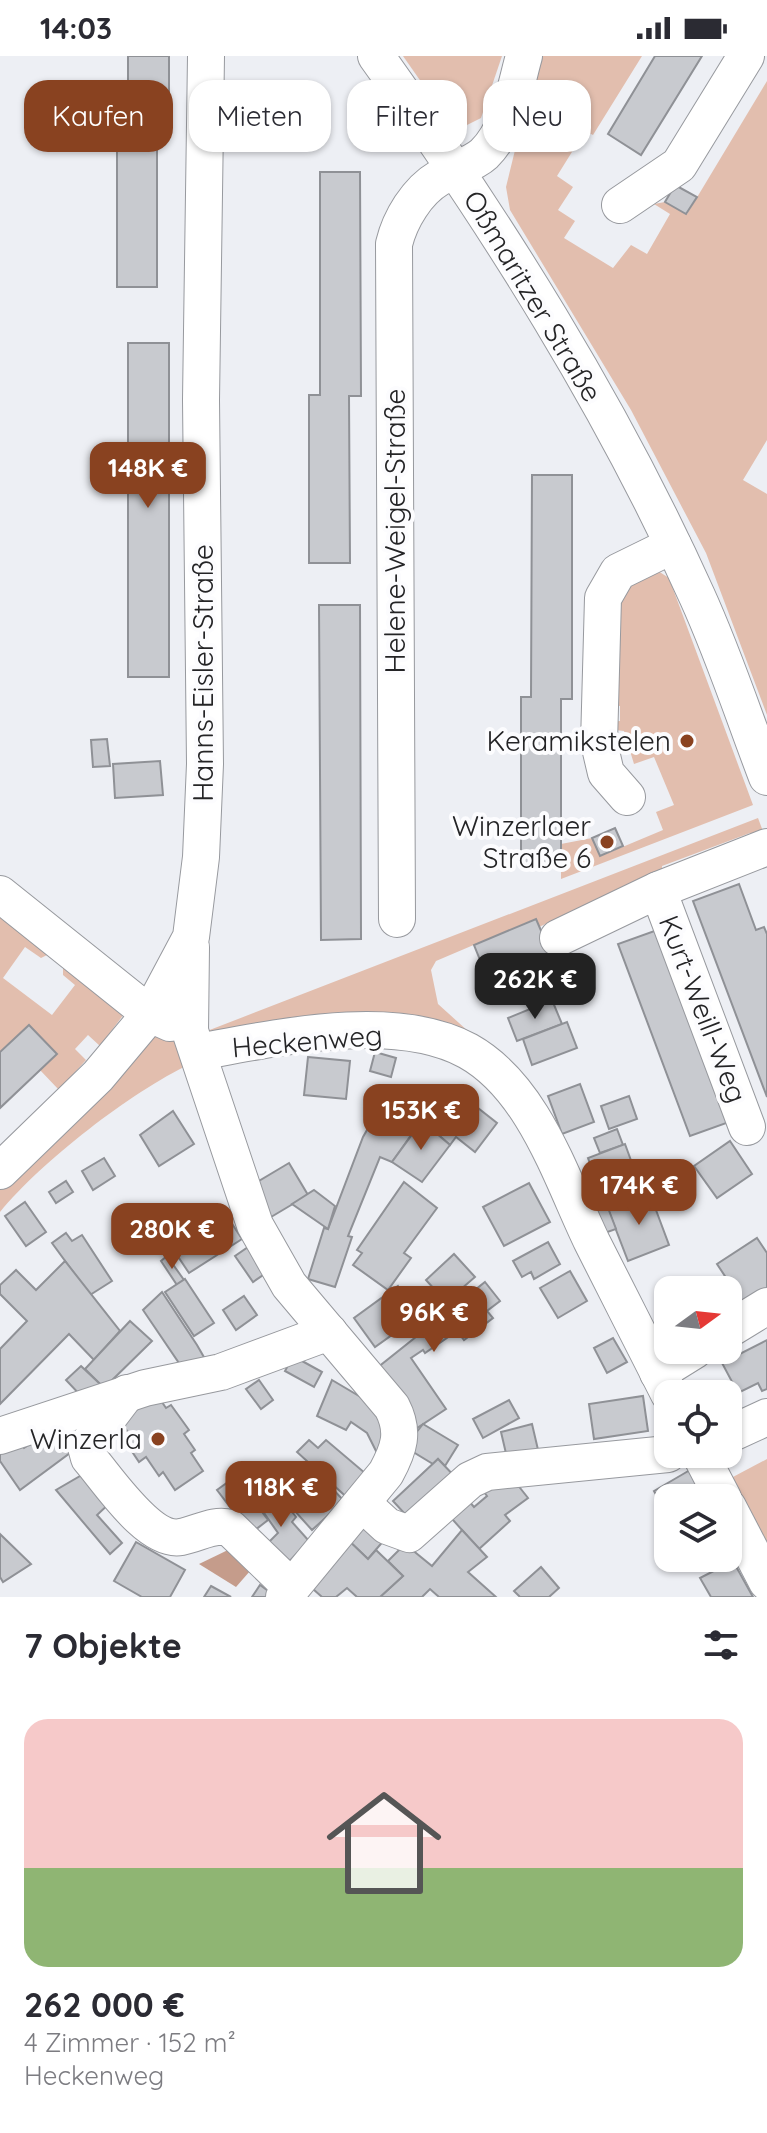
<!DOCTYPE html>
<html lang="de">
<meta charset="utf-8">
<style>
:root{--surface:#fff;--page:#f2f2f3;--text:#2b2b33;--muted:#7c7c81;--line:#e1e1e2;--accent:#894220}
body{margin:0;font-family:Quicksand,sans-serif;background:var(--page);color:var(--text);height:100vh;display:flex;flex-direction:column;font-size:30px;white-space:nowrap}
*{box-sizing:border-box;margin:0}
p{font-size:26px;color:var(--muted)}
.icon{flex:none;width:44px;height:44px;fill:none;stroke:currentColor;stroke-width:2;stroke-linecap:round;stroke-linejoin:round}
.map{position:relative;height:1541px;overflow:hidden}
.side{display:flex;flex-direction:column;background:var(--surface);flex:1}
.side>*{flex:none}
.hud{position:absolute;left:24px;top:24px;width:720px;height:72px;display:flex;gap:16px}
.needle{width:52px;rotate:75deg}
.tools{position:absolute;left:654px;top:1220px;display:grid;gap:16px}
.tools a{display:grid;place-items:center;width:88px;height:88px;border-radius:16px;background:var(--surface);box-shadow:0 2px 6px #0004;font-size:40px}
.price{position:absolute;translate:-50% -68px;padding:0 18px;border-radius:16px;background:var(--accent);color:#fff;font-size:26px;line-height:52px;filter:drop-shadow(0 2px 4px #0008)}
.price::after{content:'';position:absolute;left:50%;top:48px;width:24px;height:18px;margin-left:-12px;background:inherit;clip-path:polygon(0 0,100% 0,50% 100%)}
.price.on{background:#222;color:#fff}
ul{padding:0;list-style:none}
li{display:grid;align-content:center;gap:16px;height:424px;padding:0 24px}
li+li{border-top:2px solid var(--line)}
li span{display:grid;place-items:center;height:248px;border-radius:24px;color:#555}
li>.icon{margin-inline-start:auto}
span .icon{width:144px;height:144px;fill:#fffc;stroke-width:1}
li b{font-size:34px}
h2{display:flex;justify-content:space-between;align-items:center;height:96px;padding:0 24px;font-size:34px}
.chip{padding:0 28px;border-radius:24px;background:var(--surface);box-shadow:0 2px 6px #0004;font-size:28px;line-height:72px}
.chip.on{background:var(--accent);color:#fff}
.status{display:flex;justify-content:space-between;align-items:center;height:56px;padding:0 40px;background:var(--surface);direction:ltr}
.status svg{height:22px;fill:currentColor}
.map>svg:first-child{display:block}
.green{fill:#e2beae}
.water{fill:#c59c8b}
.building{fill:#c8cacf;stroke:#8f9196;stroke-width:2}
.lines{fill:none;stroke-linecap:round;stroke-linejoin:round}
.minor-casing{stroke:#97999e;stroke-width:38}
.minor{stroke:#fff;stroke-width:36}
.poi-dot{fill:#894220;stroke:#fcfcfe;stroke-width:3}
.labels{text-anchor:middle;stroke-width:8;stroke-linejoin:round;paint-order:stroke}
.street-label{font-size:28px;fill:#242426;stroke:#fcfcfe}
.poi-label{font-size:28px;fill:#242426;stroke:#fcfcfe;text-anchor:end}
</style>
<div class="status"><b>14:03</b><svg viewBox="0 0 49 12"><path d="M0 12V9h3v3zM5 12V6h3v6zM10 12V3h3v9zM15 12V0h3v12zM26 1h20v11H26zM47 4h2v5h-2z"/></svg></div>
<div class="map">
<svg width="767" height="1541" viewBox="0 0 767 1541">
<rect width="100%" height="100%" fill="#edeff4"/>
<g class="green">
<polygon points="403,0 502,0 481,62 465,70 445,60"/>
<polygon points="536,0 642,0 593,79 585,75 557,120 573,131 558,154 575,165 564,182 613,212 631,189 647,198 670,158 654,148 665,146 687,158 767,25 767,384 743,424 767,438 767,659 706,497 631,354 510,154 506,131 517,86 510,80"/>
<polygon points="658,515 669,522 753,749 561,823 561,788 592,782 601,800 663,774 656,756 674,749 654,701 634,708 624,675 606,673 606,666 620,665 620,650 606,649 620,527"/>
<polygon points="758,762 764,778 750,777 662,810 662,814 539,871 535,863 436,905 431,914 438,948 469,976 227,983 207,975"/>
<polygon points="0,850 49,898 41,902 25,891 3,922 52,959 75,929 63,919 63,910 130,950 100,990 88,979 75,993 86,1004 59,1034 40,1014 56,999 29,969 0,996"/>
<path d="M170,971l20,37c-59,28 -148,97 -190,148v-22l72,-71 80,-90z"/>
<polygon points="767,1403 767,1500 731,1422"/>
</g>
<polygon class="water" points="230,1493 250,1515 236,1531 199,1508"/>
<g class="building">
<polygon points="128,0 169,0 169,65 157,65 157,231 117,231 117,63 128,62"/>
<polygon points="655,0 702,0 641,99 608,78"/>
<polygon points="320,116 360,116 361,340 349,340 350,507 309,507 309,339 320,339"/>
<polygon points="675,129 697,141 686,158 665,146"/>
<rect x="128" y="287" width="41" height="334"/>
<polygon points="532,419 572,419 572,643 561,643 561,810 521,810 521,641 531,641"/>
<polygon points="319,549 360,549 361,883 321,884"/>
<polygon points="107,683 110,710 93,711 91,684"/>
<polygon points="160,705 163,739 115,742 113,708"/>
<polygon points="615,772 623,790 600,800 592,782"/>
<polygon points="739,828 756,874 764,871 767,878 767,1041 693,845"/>
<polygon points="536,863 558,914 495,941 474,889"/>
<polygon points="660,873 732,1065 690,1080 618,888"/>
<polygon points="552,944 562,968 517,985 508,962"/>
<polygon points="567,966 577,992 532,1009 523,983"/>
<polygon points="29,969 57,998 0,1052 0,996"/>
<polygon points="375,996 396,1002 391,1021 370,1015"/>
<polygon points="308,1001 350,1005 346,1043 304,1039"/>
<polygon points="580,1028 594,1066 562,1078 548,1040"/>
<polygon points="450,1030 497,1067 475,1096 456,1081 450,1089 422,1065"/>
<polygon points="629,1040 637,1063 609,1073 601,1050"/>
<polygon points="173,1055 194,1088 159,1110 140,1079"/>
<polygon points="375,1060 414,1075 392,1106 380,1101 348,1180 352,1181 335,1231 308,1223 324,1172 328,1173 363,1081"/>
<polygon points="422,1065 450,1089 422,1126 392,1106"/>
<polygon points="617,1073 623,1089 600,1097 594,1082"/>
<polygon points="730,1085 752,1118 717,1142 694,1110"/>
<polygon points="625,1088 637,1121 600,1135 588,1102"/>
<polygon points="104,1102 115,1120 93,1134 82,1115"/>
<polygon points="289,1107 308,1139 266,1164 247,1132"/>
<polygon points="66,1125 73,1136 56,1147 49,1136"/>
<polygon points="404,1126 437,1152 404,1197 411,1202 388,1234 353,1209 362,1197 357,1194"/>
<polygon points="529,1127 550,1166 504,1190 483,1151"/>
<polygon points="314,1134 335,1150 328,1173 292,1148"/>
<polygon points="650,1138 669,1189 628,1205 608,1153"/>
<polygon points="605,1144 616,1173 599,1179 583,1152"/>
<polygon points="25,1146 46,1176 26,1190 5,1160"/>
<polygon points="223,1154 242,1183 189,1217 169,1187"/>
<polygon points="66,1177 72,1185 82,1179 112,1225 90,1239 52,1187"/>
<polygon points="757,1182 767,1197 767,1233 744,1249 717,1208"/>
<polygon points="548,1186 560,1208 534,1223 531,1216 522,1221 513,1205"/>
<polygon points="254,1187 272,1213 253,1226 235,1200"/>
<polygon points="454,1198 475,1221 446,1246 426,1224"/>
<polygon points="167,1200 184,1224 177,1229 161,1205"/>
<polygon points="65,1205 120,1275 94,1304 69,1278 0,1348 0,1293 27,1265 0,1238 0,1229 16,1214 36,1234"/>
<polygon points="570,1215 587,1245 558,1262 540,1232"/>
<polygon points="698,1222 706,1234 679,1234"/>
<polygon points="185,1223 214,1267 194,1280 165,1236"/>
<polygon points="485,1226 500,1245 487,1255 493,1262 464,1284 457,1275 425,1297 423,1294 411,1302 446,1353 417,1372 377,1312"/>
<polygon points="398,1230 413,1250 389,1268 396,1276 375,1291 354,1262"/>
<polygon points="162,1236 197,1289 205,1303 181,1310 143,1254"/>
<polygon points="244,1240 257,1259 236,1274 223,1254"/>
<polygon points="668,1241 668,1264 656,1249"/>
<polygon points="130,1265 152,1285 104,1332 85,1313"/>
<polygon points="613,1282 627,1306 607,1317 594,1292"/>
<polygon points="767,1284 767,1333 762,1335 758,1327 738,1337 722,1307"/>
<polygon points="293,1300 322,1316 314,1331 285,1315"/>
<polygon points="81,1310 100,1328 82,1341 66,1324"/>
<polygon points="259,1324 273,1344 261,1353 246,1333"/>
<polygon points="332,1324 364,1343 394,1382 382,1407 367,1377 351,1366 346,1374 317,1360"/>
<polygon points="155,1336 166,1352 171,1349 189,1374 184,1378 195,1394 191,1397 203,1415 175,1434 163,1416 159,1420 146,1401 139,1406 125,1385 131,1381 118,1361"/>
<polygon points="643,1340 648,1375 594,1383 589,1348"/>
<polygon points="509,1344 519,1362 483,1382 473,1363"/>
<polygon points="423,1368 458,1389 445,1410 438,1403 433,1408 405,1391"/>
<polygon points="532,1368 539,1398 508,1406 501,1376"/>
<polygon points="56,1371 74,1394 20,1434 0,1405 0,1388 16,1382 24,1392"/>
<polygon points="309,1384 318,1392 326,1384 372,1423 352,1446 297,1396"/>
<polygon points="438,1403 461,1427 416,1470 393,1445"/>
<polygon points="315,1414 344,1445 312,1474 284,1443 296,1432 292,1428 307,1415 310,1418"/>
<polygon points="690,1414 706,1442 668,1442 668,1459 654,1435"/>
<polygon points="87,1416 112,1445 97,1459 122,1487 110,1498 56,1434"/>
<polygon points="509,1418 528,1442 505,1459 510,1465 479,1493 445,1455 463,1438 474,1451 487,1440 484,1436"/>
<polygon points="232,1423 245,1439 230,1451 217,1434"/>
<polygon points="273,1431 296,1461 292,1466 309,1485 282,1513 262,1493 278,1477 255,1444"/>
<polygon points="248,1437 268,1464 250,1478 230,1451"/>
<polygon points="366,1465 385,1483 368,1503 348,1484"/>
<polygon points="462,1474 487,1501 468,1516 496,1541 439,1541 430,1533 422,1541 380,1541 403,1520 388,1505 405,1488 432,1510"/>
<polygon points="0,1478 31,1508 3,1526 0,1521"/>
<polygon points="343,1479 368,1503 376,1494 403,1520 380,1541 357,1541 347,1532 336,1541 322,1541 313,1533"/>
<polygon points="136,1486 185,1514 170,1541 142,1541 114,1525"/>
<polygon points="733,1505 753,1541 711,1541 700,1522"/>
<polygon points="541,1511 559,1532 549,1541 520,1541 514,1535"/>
<polygon points="260,1529 271,1537 268,1541 252,1541"/>
<polygon points="211,1530 231,1541 204,1541"/>
</g>
<g class="lines">
<defs>
<g id="minor">
<path d="M376,0c122,170 235,349 321,540 27,59 47,121 70,181"/>
<polyline points="620,149 679,109 746,0"/>
<polyline points="627,741 606,717 599,687 603,542 618,516 673,489"/>
<polyline points="658,834 747,1071"/>
<polyline points="0,838 150,958 170,967"/>
<path d="M397,863l-3,-675c6,-25 23,-53 45,-66 14,-9 33,-13 45,-24 25,-24 31,-66 40,-98"/>
<polyline points="558,882 658,834 767,791"/>
<path d="M191,891l-1,84 65,194 34,60 103,122c13,25 7,42 -6,66l-102,124"/>
<path d="M198,996c78,-14 197,-41 270,-1 66,37 93,127 124,191 26,51 51,101 77,152"/>
<polyline points="0,1115 98,1020 150,958 191,881 201,801 205,708 201,344 206,0"/>
<polyline points="728,1274 767,1250"/>
<polyline points="658,1317 695,1294"/>
<path d="M127,1337l-41,54 3,11c20,23 60,85 92,79 17,-3 33,-14 49,-9l61,59"/>
<polyline points="728,1379 767,1361"/>
<polyline points="0,1380 145,1332 221,1316 329,1276"/>
<polyline points="700,1398 723,1442"/>
<polyline points="362,1447 387,1470 409,1478 470,1424 487,1416 668,1398"/>
<polyline points="728,1451 767,1526"/>
</g>
</defs>
<use href="#minor" class="minor-casing"/>
<use href="#minor" class="minor"/>
</g>
<g class="poi-dot">
<circle cx="687" cy="685" r="8"/>
<circle cx="607" cy="786" r="8"/>
<circle cx="158" cy="1383" r="8"/>
</g>
<g class="labels">
<g class="street-label">
<text transform="translate(533 240) rotate(59)" y="10">Oßmaritzer Straße</text>
<text transform="translate(395 475) rotate(-90)" y="10">Helene-Weigel-Straße</text>
<text transform="translate(203 617) rotate(-90)" y="10">Hanns-Eisler-Straße</text>
<text transform="translate(703 953) rotate(69)" y="10">Kurt-Weill-Weg</text>
<text transform="translate(307 985) rotate(-5)" y="10">Heckenweg</text>
</g>
<g class="poi-label">
<text x="671" y="695">Keramikstelen</text>
<text x="591" y="780">Winzerlaer<tspan x="591" dy="32">Straße 6</tspan></text>
<text x="142" y="1393">Winzerla</text>
</g>
</g>
</svg>
<div class="tools">
<a><svg class="needle" viewBox="-14 -14 28 28"><path d="M0-13l5 13h-10z" fill="#e53935"/><path d="M0 13l5-13h-10z" fill="#7c7c81"/></svg></a>
<a><svg class="icon" aria-label="locate" viewBox="0 0 24 24"><circle cx="12" cy="12" r="6"/><path d="M12 2v4M12 18v4M2 12h4M18 12h4"/></svg></a>
<a><svg class="icon" aria-label="layers" viewBox="0 0 24 24"><path d="M12 4l9 5-9 5-9-5zM3 14l9 5 9-5"/></svg></a>
</div>
<b class="price" style="left:148px;top:454px">148K €</b>
<b class="price on" style="left:535px;top:965px">262K €</b>
<b class="price" style="left:421px;top:1096px">153K €</b>
<b class="price" style="left:639px;top:1171px">174K €</b>
<b class="price" style="left:172px;top:1215px">280K €</b>
<b class="price" style="left:434px;top:1298px">96K €</b>
<b class="price" style="left:281px;top:1473px">118K €</b>
<div class="hud">
<a class="chip on">Kaufen</a>
<a class="chip">Mieten</a>
<a class="chip">Filter</a>
<a class="chip">Neu</a>
</div>
</div>
<section class="side">
<h2>7 Objekte<svg class="icon" aria-label="filters" viewBox="0 0 24 24"><path d="M4 7h16M4 17h16"/><circle cx="9" cy="7" r="2"/><circle cx="15" cy="17" r="2"/></svg></h2>
<ul>
<li><span style="background:linear-gradient(#f6c9c9 60%,#8fb573 0)"><svg class="icon" aria-label="home" viewBox="0 0 24 24"><path d="M3 11l9-7 9 7M6 9v11h12V9"/></svg></span><div><b>262 000 €</b><p>4 Zimmer · 152 m²</p><p>Heckenweg</p></div></li>
</ul>
</section>
